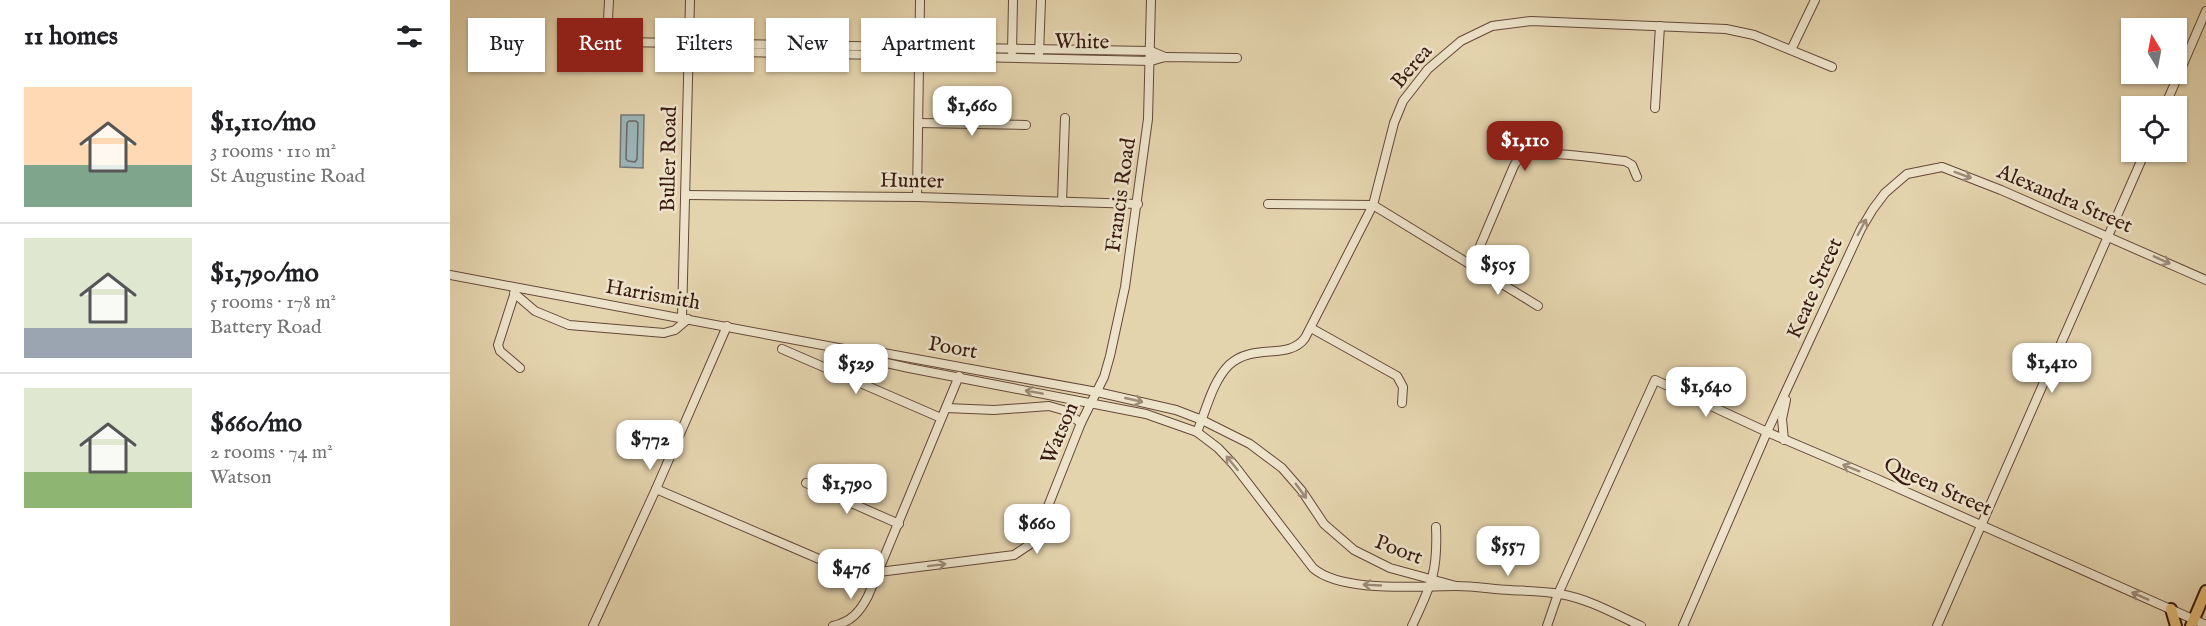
<!DOCTYPE html>
<meta charset="utf-8">
<style>
:root{--surface:#fff;--page:#f2f2f2;--text:#202124;--muted:#757577;--line:#e0e0e0;--accent:#8f2418}
body{margin:0;font-family:"IM FELL English",serif;background:var(--page);color:var(--text);height:100vh;display:flex;flex-direction:column;font-size:22px;white-space:nowrap}
*{box-sizing:border-box;margin:0}
p{font-size:20px;color:var(--muted)}
.icon{flex:none;width:33px;height:33px;fill:none;stroke:currentColor;stroke-width:2;stroke-linecap:round;stroke-linejoin:round}
.map{position:relative;flex:1;overflow:hidden}
.side{display:flex;flex-direction:column;background:var(--surface);width:450px}
.side>*{flex:none}
.top-card{position:absolute;left:18px;top:18px;width:570px;height:54px;display:flex;gap:12px}
.needle{width:39px;rotate:350deg}
.controls{position:absolute;left:1671px;top:18px;display:grid;gap:12px}
.controls a{display:grid;place-items:center;width:66px;height:66px;border-radius:0px;background:var(--surface);box-shadow:0 2px 4px #0004;font-size:30px}
.price{position:absolute;translate:-50% -51px;padding:0 14px;border-radius:12px;background:#fff;color:#222;font-size:20px;line-height:39px;filter:drop-shadow(0 2px 3px #0008)}
.price::after{content:'';position:absolute;left:50%;top:36px;width:18px;height:14px;margin-left:-9px;background:inherit;clip-path:polygon(0 0,100% 0,50% 100%)}
.price.current{background:var(--accent);color:#fff}
ul{padding:0;list-style:none}
li{display:flex;align-items:center;gap:18px;height:150px;padding:0 24px}
li+li{border-top:2px solid var(--line)}
li span{display:grid;place-items:center;flex:none;width:168px;height:120px;border-radius:0px;color:#555}
li>.icon{margin-inline-start:auto}
span .icon{width:72px;height:72px;fill:#fffc;stroke-width:1}
li b{font-size:26px}
h2{display:flex;justify-content:space-between;align-items:center;height:72px;padding:0 24px;font-size:26px}
.pill{padding:0 21px;border-radius:0px;background:var(--surface);box-shadow:0 2px 4px #0004;font-size:21px;line-height:54px}
.pill.current{background:var(--accent);color:#fff}
main{display:flex;flex:1;min-height:0}
.map>svg:first-child{display:block}
.water{fill:#9db5b8;stroke:#757775;stroke-width:1.5}
.lines{fill:none;stroke-linecap:round;stroke-linejoin:round}
.shore{stroke:#6a6864;stroke-width:1.5}
.minor-casing{stroke:#634838;stroke-width:10}
.highway-casing{stroke:#381a10;stroke-width:14}
.minor{stroke:#ede3ca;stroke-width:8}
.highway{stroke:#e2ba77;stroke-width:10}
.oneway{stroke:#9c8976}
.labels{text-anchor:middle;stroke-width:5;stroke-linejoin:round;paint-order:stroke}
.street-label{font-size:21px;fill:#381a10;stroke:#ede3ca}
</style>
<main>
<section class="side">
<h2>11 homes<svg class="icon" aria-label="filters" viewBox="0 0 24 24"><path d="M4 7h16M4 17h16"/><circle cx="9" cy="7" r="2"/><circle cx="15" cy="17" r="2"/></svg></h2>
<ul>
<li><span style="background:linear-gradient(#ffd9b3 65%,#7fa58c 0)"><svg class="icon" aria-label="home" viewBox="0 0 24 24"><path d="M3 11l9-7 9 7M6 9v11h12V9"/></svg></span><div><b>$1,110/mo</b><p>3 rooms · 110 m²</p><p>St Augustine Road</p></div></li>
<li><span style="background:linear-gradient(#dfe7d0 75%,#9aa5b1 0)"><svg class="icon" aria-label="home" viewBox="0 0 24 24"><path d="M3 11l9-7 9 7M6 9v11h12V9"/></svg></span><div><b>$1,790/mo</b><p>5 rooms · 178 m²</p><p>Battery Road</p></div></li>
<li><span style="background:linear-gradient(#dfe7d0 70%,#8fb573 0)"><svg class="icon" aria-label="home" viewBox="0 0 24 24"><path d="M3 11l9-7 9 7M6 9v11h12V9"/></svg></span><div><b>$660/mo</b><p>2 rooms · 74 m²</p><p>Watson</p></div></li>
</ul>
</section>
<div class="map">
<svg width="1756" height="626" viewBox="0 0 1756 626">
<rect width="100%" height="100%" fill="#e4d4ae"/>
<filter id="stains"><feTurbulence type="fractalNoise" baseFrequency=".00333" numOctaves="4"/><feColorMatrix values="0 0 0 0 .2 0 0 0 0 .09 0 0 0 0 .02 0 0 0 .5 -.17"/></filter>
<radialGradient id="worn" r=".72"><stop offset=".6" stop-color="#630" stop-opacity="0"/><stop offset="1" stop-color="#630" stop-opacity=".3"/></radialGradient>
<polygon class="water" points="171,115 194,115 193,168 170,167"/>
<g class="lines">
<polygon class="shore" points="179,121 186,121 188,123 187,159 185,162 178,161 176,159 177,123"/>
<defs>
<g id="minor">
<path d="M159,0c0,15 -6,36 12,42l530,9 14,6"/>
<polyline points="225,45 239,51 701,61 715,57 787,58"/>
<polyline points="1341,50 1365,0"/>
<polyline points="562,52 563,0"/>
<polyline points="589,54 591,0"/>
<polyline points="1715,106 1756,11"/>
<polyline points="1205,108 1210,26"/>
<polyline points="468,123 576,125"/>
<polyline points="236,195 467,197 688,204"/>
<polyline points="467,197 470,0"/>
<polyline points="612,202 615,118"/>
<polyline points="818,204 923,205 1088,306"/>
<path d="M1022,265l41,-97c2,-5 4,-8 9,-11 20,-8 79,2 103,4l7,4 5,12"/>
<polyline points="0,275 399,350 428,352 647,392 726,410 752,420 800,444 832,468 852,491 874,524 904,550 940,568 1006,586"/>
<polyline points="66,289 48,345 50,351 70,368"/>
<polyline points="64,293 85,311 119,325 214,333 225,330 238,319"/>
<polyline points="232,318 240,0"/>
<polyline points="861,328 947,376 953,387 952,403"/>
<polyline points="332,349 491,418"/>
<path d="M403,352l20,8 36,8 237,46 51,18 21,16 16,17 79,103c28,25 106,18 143,18 18,0 36,3 54,4 17,1 34,1 50,4 29,5 55,20 81,32"/>
<polyline points="496,408 544,410 599,406 613,410 631,423"/>
<path d="M747,432c9,-21 15,-50 32,-67 25,-23 59,-4 76,-27l68,-133 21,-82 9,-22 25,-32 33,-28 31,-15 39,-5 195,8 28,6 78,32"/>
<polyline points="1334,440 1332,419 1336,400"/>
<polyline points="356,483 449,524"/>
<polyline points="206,489 425,583"/>
<polyline points="429,572 564,555 579,545 587,534 631,423 654,377 660,356 675,287 698,119 701,0"/>
<polyline points="143,626 206,489 277,326"/>
<path d="M383,626c18,-4 27,-14 35,-30l91,-220"/>
<path d="M962,626c19,-41 26,-53 24,-99"/>
<polyline points="1097,626 1108,594 1205,380 1317,432 1425,478 1756,625"/>
<polyline points="1233,626 1317,432 1411,229 1423,209 1435,193 1457,174 1492,167 1551,190 1756,280"/>
<polyline points="1487,626 1695,152"/>
</g>
<g id="highway">
<polyline points="1721,609 1726,626"/>
<polyline points="1741,626 1756,591"/>
</g>
</defs>
<use href="#minor" class="minor-casing"/>
<use href="#highway" class="highway-casing"/>
<use href="#minor" class="minor"/>
<use href="#highway" class="highway"/>
</g>
<defs><path id="oneway-shaft" d="M-6 0H5M1.5-3L5.5 0L1.5 3" fill="none" stroke-width="1.6" stroke-linecap="round" stroke-linejoin="round" transform="scale(1.5)"/></defs>
<g class="oneway">
<use href="#oneway-shaft" transform="translate(1513 175) rotate(20)"/>
<use href="#oneway-shaft" transform="translate(1412 227) rotate(-62)"/>
<use href="#oneway-shaft" transform="translate(1712 260) rotate(24)"/>
<use href="#oneway-shaft" transform="translate(584 392) rotate(-170)"/>
<use href="#oneway-shaft" transform="translate(684 400) rotate(13)"/>
<use href="#oneway-shaft" transform="translate(782 463) rotate(-129)"/>
<use href="#oneway-shaft" transform="translate(1401 468) rotate(-158)"/>
<use href="#oneway-shaft" transform="translate(851 491) rotate(54)"/>
<use href="#oneway-shaft" transform="translate(487 565) rotate(-7)"/>
<use href="#oneway-shaft" transform="translate(922 585) rotate(-177)"/>
<use href="#oneway-shaft" transform="translate(1690 596) rotate(-156)"/>
</g>
<g class="labels">
<g class="street-label">
<text transform="translate(632 41) rotate(1)" y="7">White</text>
<text transform="translate(961 66) rotate(-49)" y="7">Berea</text>
<text transform="translate(218 159) rotate(-89)" y="7">Buller Road</text>
<text transform="translate(462 180) rotate(1)" y="7">Hunter</text>
<text transform="translate(670 195) rotate(-82)" y="7">Francis Road</text>
<text transform="translate(1615 198) rotate(23)" y="7">Alexandra Street</text>
<text transform="translate(1364 288) rotate(-66)" y="7">Keate Street</text>
<text transform="translate(203 294) rotate(10)" y="7">Harrismith</text>
<text transform="translate(503 347) rotate(10)" y="7">Poort</text>
<text transform="translate(609 433) rotate(-67)" y="7">Watson</text>
<text transform="translate(1488 486) rotate(24)" y="7">Queen Street</text>
<text transform="translate(949 549) rotate(21)" y="7">Poort</text>
</g>
</g>
<rect width="100%" height="100%" filter="url(#stains)"/>
<rect width="100%" height="100%" fill="url(#worn)"/>
</svg>
<div class="controls">
<a><svg class="needle" viewBox="-14 -14 28 28"><path d="M0-13l5 13h-10z" fill="#e53935"/><path d="M0 13l5-13h-10z" fill="#757577"/></svg></a>
<a><svg class="icon" aria-label="locate" viewBox="0 0 24 24"><circle cx="12" cy="12" r="6"/><path d="M12 2v4M12 18v4M2 12h4M18 12h4"/></svg></a>
</div>
<b class="price" style="left:522px;top:137px">$1,660</b>
<b class="price current" style="left:1075px;top:172px">$1,110</b>
<b class="price" style="left:1048px;top:296px">$505</b>
<b class="price" style="left:1602px;top:394px">$1,410</b>
<b class="price" style="left:406px;top:395px">$529</b>
<b class="price" style="left:1256px;top:418px">$1,640</b>
<b class="price" style="left:200px;top:471px">$772</b>
<b class="price" style="left:397px;top:515px">$1,790</b>
<b class="price" style="left:587px;top:555px">$660</b>
<b class="price" style="left:1058px;top:577px">$557</b>
<b class="price" style="left:401px;top:600px">$476</b>
<div class="top-card">
<a class="pill">Buy</a>
<a class="pill current">Rent</a>
<a class="pill">Filters</a>
<a class="pill">New</a>
<a class="pill">Apartment</a>
</div>
</div>
</main>
